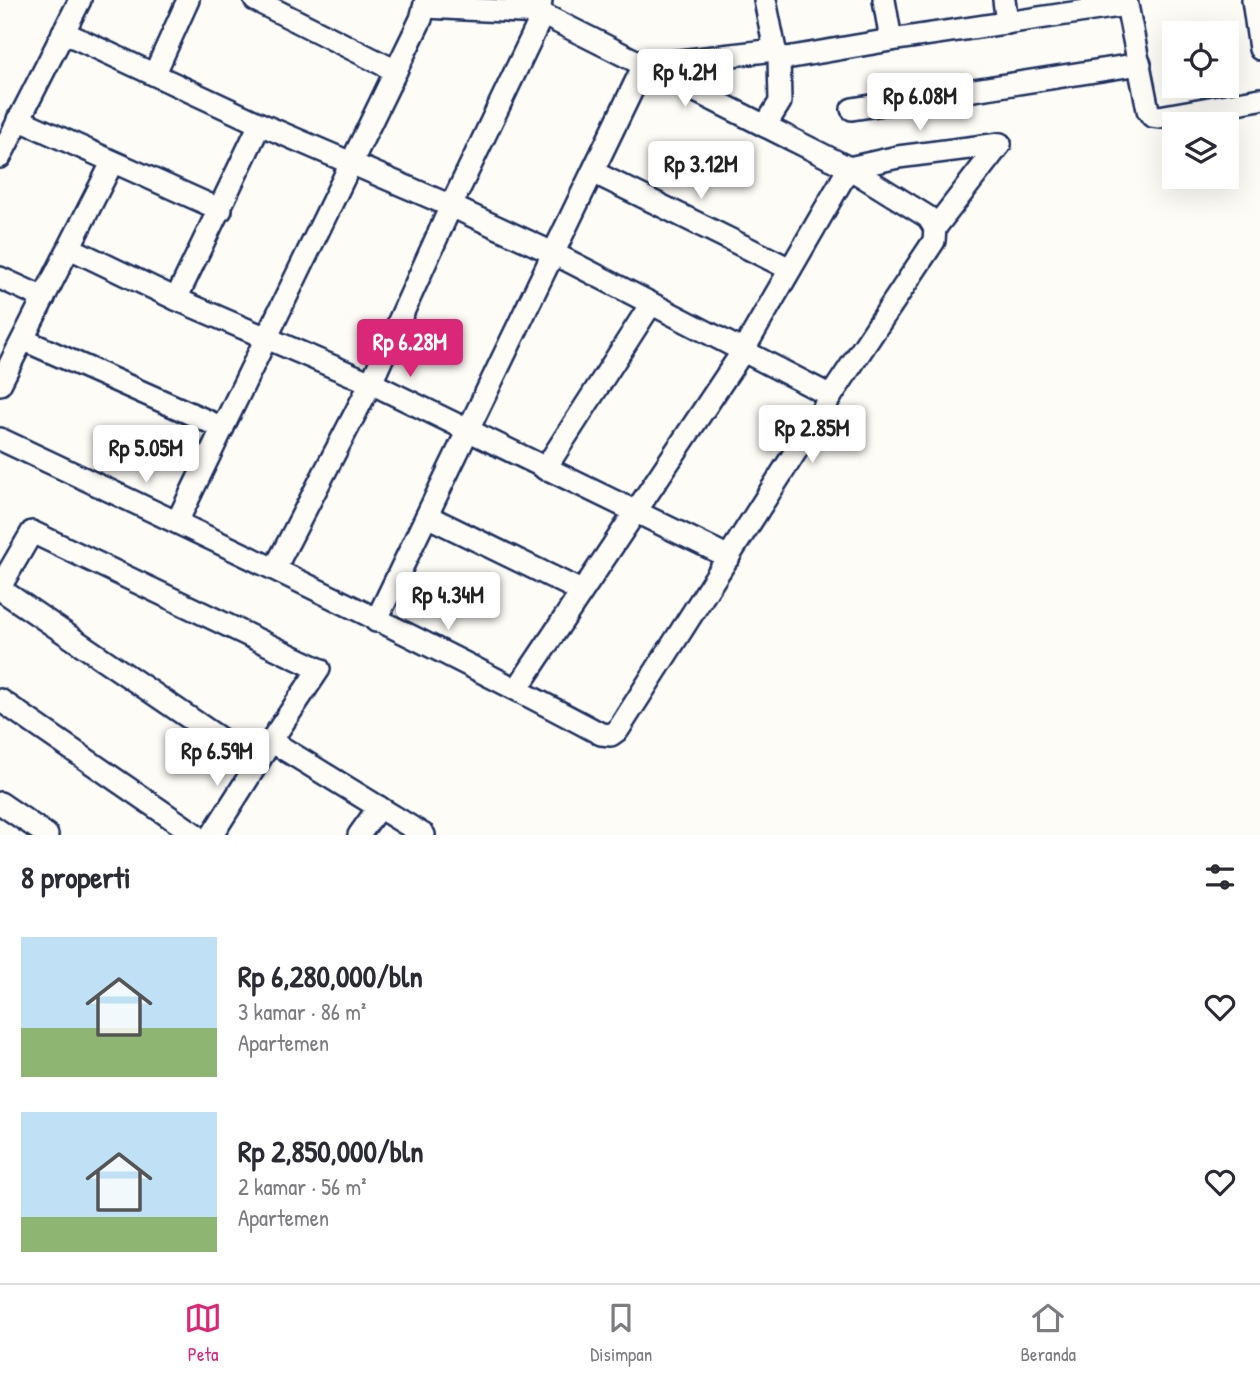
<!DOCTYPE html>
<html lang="id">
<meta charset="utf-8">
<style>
:root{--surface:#fff;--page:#f7f7f7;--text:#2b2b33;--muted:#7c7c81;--line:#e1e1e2;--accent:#db2777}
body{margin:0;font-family:"Patrick Hand",sans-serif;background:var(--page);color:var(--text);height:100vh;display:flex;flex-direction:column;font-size:26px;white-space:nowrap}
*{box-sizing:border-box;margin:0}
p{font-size:23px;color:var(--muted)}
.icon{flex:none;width:38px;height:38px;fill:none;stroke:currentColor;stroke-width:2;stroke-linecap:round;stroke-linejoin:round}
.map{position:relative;height:835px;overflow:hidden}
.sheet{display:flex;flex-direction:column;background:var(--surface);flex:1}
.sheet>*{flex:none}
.buttons{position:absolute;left:1162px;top:21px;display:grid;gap:14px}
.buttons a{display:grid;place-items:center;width:77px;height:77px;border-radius:0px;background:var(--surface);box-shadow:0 7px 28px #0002;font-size:35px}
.price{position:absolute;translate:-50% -60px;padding:0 16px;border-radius:7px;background:#fff;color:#222;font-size:23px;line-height:46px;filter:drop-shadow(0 2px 4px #0008)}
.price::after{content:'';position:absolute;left:50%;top:42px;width:21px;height:16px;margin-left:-10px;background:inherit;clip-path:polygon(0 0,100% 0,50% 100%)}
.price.selected{background:var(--accent);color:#fff}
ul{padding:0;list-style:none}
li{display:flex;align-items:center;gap:21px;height:175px;padding:0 21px}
li span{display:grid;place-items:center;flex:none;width:196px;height:140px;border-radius:0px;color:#555}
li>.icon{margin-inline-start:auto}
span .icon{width:84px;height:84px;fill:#fffc;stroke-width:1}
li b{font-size:30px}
h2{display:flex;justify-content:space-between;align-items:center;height:84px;padding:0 21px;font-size:30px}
.tab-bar{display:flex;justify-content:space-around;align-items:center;height:98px;border-top:2px solid var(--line);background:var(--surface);font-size:19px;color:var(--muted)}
.tab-bar a{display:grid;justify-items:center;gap:4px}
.tab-bar .selected{color:var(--accent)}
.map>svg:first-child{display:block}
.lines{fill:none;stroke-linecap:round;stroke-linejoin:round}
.minor-casing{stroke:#1b2f5e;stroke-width:26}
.minor{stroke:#fdfcf7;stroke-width:21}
</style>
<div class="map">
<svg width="1260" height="835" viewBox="0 0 1260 835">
<rect width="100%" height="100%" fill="#fdfcf7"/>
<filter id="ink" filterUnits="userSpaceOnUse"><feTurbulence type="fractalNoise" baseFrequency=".0143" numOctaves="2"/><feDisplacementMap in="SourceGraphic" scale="14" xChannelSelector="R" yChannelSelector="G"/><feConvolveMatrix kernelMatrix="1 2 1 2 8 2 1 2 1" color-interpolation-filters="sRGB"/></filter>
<g filter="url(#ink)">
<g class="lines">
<defs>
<g id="minor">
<polyline points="255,0 396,71"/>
<polyline points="765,0 775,50 779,56 786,58 891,40 1126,5"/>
<polyline points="884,0 891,40"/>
<polyline points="1004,0 1007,23"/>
<polyline points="1126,0 1148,110 1152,116 1159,117 1260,99"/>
<polyline points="1253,0 1260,49"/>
<polyline points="426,7 540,13 849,168 928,217 935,228"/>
<polyline points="63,32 260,124 451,206 553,253 831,396"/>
<polyline points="155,73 188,0"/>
<polyline points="852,109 1140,64"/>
<polyline points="18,119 221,210"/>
<polyline points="765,126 780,102 779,56"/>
<polyline points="0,157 80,0"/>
<polyline points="593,172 790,269"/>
<polyline points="70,248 176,299 371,383 729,557"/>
<polyline points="0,278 44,298"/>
<polyline points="176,299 260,124"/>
<polyline points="24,340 223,428"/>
<polyline points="0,384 112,163"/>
<path d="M0,439c202,95 404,190 601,295l10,1 7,-5 213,-334 103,-155 1,-13 65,-84"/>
<polyline points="545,469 651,304"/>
<polyline points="427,516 581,591"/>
<polyline points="177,522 421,19 426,0"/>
<polyline points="275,568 371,383 451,206 538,24 541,0"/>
<polyline points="0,587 32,532 319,669 271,741"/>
<polyline points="0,589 257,764 271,741 424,835"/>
<polyline points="376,621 644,65 775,50"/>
<polyline points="517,689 743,351 849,168 898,157 1000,144"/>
<polyline points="0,700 196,835"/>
<polyline points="0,803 47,835"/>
<polyline points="212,835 257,764"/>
<polyline points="359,835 379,807"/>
</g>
</defs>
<use href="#minor" class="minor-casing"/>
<use href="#minor" class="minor"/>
</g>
</g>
</svg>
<div class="buttons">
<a><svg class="icon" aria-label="locate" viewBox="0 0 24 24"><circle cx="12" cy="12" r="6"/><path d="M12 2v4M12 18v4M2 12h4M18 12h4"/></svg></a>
<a><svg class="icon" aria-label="layers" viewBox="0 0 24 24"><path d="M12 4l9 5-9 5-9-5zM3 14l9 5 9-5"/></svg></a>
</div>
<b class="price" style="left:685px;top:109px">Rp 4.2M</b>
<b class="price" style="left:920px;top:133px">Rp 6.08M</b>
<b class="price" style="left:701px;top:201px">Rp 3.12M</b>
<b class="price selected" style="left:410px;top:379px">Rp 6.28M</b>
<b class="price" style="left:812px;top:465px">Rp 2.85M</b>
<b class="price" style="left:146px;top:485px">Rp 5.05M</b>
<b class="price" style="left:448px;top:632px">Rp 4.34M</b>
<b class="price" style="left:217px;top:788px">Rp 6.59M</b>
</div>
<section class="sheet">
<h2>8 properti<svg class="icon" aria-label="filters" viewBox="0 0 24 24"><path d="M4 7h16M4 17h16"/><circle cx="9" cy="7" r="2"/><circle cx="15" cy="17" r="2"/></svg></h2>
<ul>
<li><span style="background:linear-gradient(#bfe0f5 65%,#8fb573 0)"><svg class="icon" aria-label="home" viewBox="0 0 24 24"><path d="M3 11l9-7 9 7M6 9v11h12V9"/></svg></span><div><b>Rp 6,280,000/bln</b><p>3 kamar · 86 m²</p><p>Apartemen</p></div><svg class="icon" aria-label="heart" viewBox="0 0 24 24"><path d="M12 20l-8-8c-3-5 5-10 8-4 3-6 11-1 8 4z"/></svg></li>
<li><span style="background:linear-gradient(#bfe0f5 75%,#8fb573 0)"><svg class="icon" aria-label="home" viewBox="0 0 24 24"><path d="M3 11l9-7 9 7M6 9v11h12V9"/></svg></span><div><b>Rp 2,850,000/bln</b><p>2 kamar · 56 m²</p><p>Apartemen</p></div><svg class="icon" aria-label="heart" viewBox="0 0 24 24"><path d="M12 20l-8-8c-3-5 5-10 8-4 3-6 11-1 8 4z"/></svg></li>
</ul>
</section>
<nav class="tab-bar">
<a class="selected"><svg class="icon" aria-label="map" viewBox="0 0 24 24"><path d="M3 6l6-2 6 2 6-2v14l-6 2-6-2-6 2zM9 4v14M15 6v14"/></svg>Peta</a>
<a><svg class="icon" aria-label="saved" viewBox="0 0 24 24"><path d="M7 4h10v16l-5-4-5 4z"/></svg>Disimpan</a>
<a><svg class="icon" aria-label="home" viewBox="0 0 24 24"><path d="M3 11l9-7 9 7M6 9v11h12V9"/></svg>Beranda</a>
</nav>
